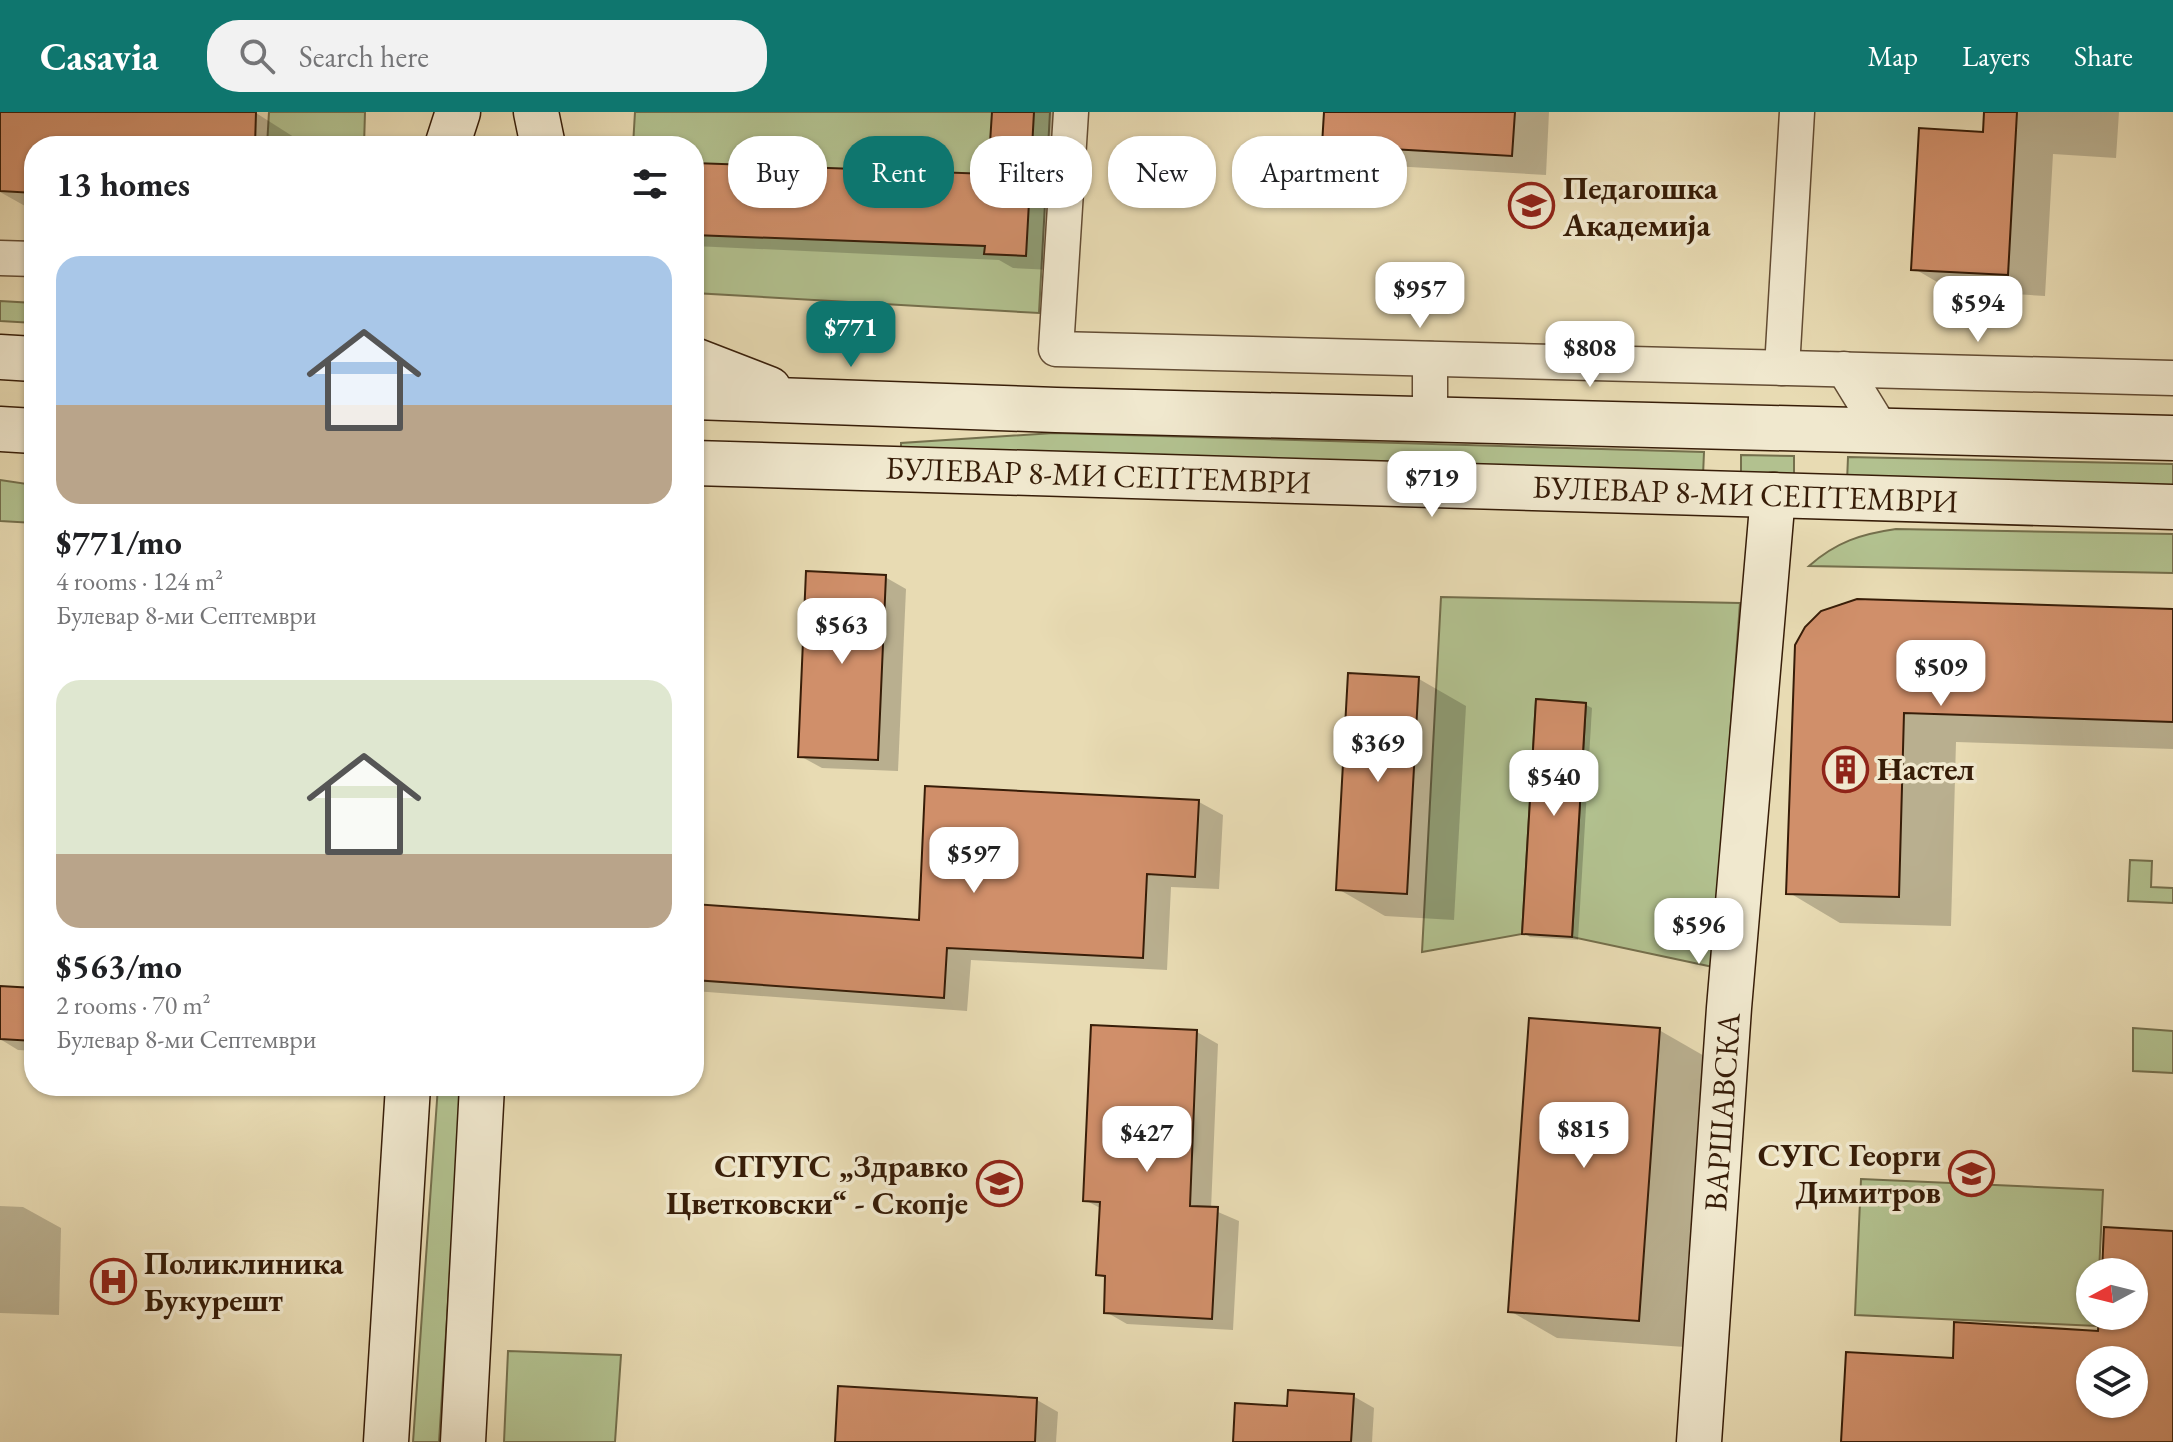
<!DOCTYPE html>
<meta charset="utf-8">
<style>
:root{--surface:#fff;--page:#f2f2f2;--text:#202124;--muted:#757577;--accent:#0f766e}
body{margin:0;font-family:"EB Garamond",serif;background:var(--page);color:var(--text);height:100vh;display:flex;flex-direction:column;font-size:30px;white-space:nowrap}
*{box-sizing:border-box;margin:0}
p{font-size:26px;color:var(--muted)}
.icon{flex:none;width:44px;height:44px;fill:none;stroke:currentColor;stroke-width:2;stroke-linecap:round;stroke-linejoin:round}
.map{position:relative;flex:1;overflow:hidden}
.side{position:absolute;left:24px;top:24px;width:680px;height:960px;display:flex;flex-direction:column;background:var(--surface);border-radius:32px;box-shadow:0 2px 6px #0004}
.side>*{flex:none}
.top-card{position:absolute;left:728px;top:24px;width:760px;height:72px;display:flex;gap:16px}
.needle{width:52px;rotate:263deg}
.tools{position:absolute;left:2076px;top:1146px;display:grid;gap:16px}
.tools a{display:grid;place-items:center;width:72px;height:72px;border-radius:50%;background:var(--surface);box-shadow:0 2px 6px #0004;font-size:40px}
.price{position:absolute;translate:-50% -68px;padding:0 18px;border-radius:16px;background:#fff;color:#222;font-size:26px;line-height:52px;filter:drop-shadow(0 2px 4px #0008)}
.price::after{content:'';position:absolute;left:50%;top:48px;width:24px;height:18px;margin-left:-12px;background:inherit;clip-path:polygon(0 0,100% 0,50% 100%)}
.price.on{background:var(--accent);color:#fff}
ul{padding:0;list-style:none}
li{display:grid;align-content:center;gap:16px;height:424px;padding:0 32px}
li span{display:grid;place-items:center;height:248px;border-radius:24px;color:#555}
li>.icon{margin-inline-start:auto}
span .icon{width:144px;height:144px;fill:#fffc;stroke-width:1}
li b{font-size:34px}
h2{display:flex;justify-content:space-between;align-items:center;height:96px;padding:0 32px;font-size:34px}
.tag{padding:0 28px;border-radius:32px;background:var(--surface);box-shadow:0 2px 6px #0004;font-size:28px;line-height:72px}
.tag.on{background:var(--accent);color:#fff}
header{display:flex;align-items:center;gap:48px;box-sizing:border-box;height:112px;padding:0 40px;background:var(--accent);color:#fff}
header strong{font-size:38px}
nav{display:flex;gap:44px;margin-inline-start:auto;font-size:28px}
.search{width:560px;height:72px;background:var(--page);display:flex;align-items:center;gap:20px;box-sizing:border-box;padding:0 28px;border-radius:32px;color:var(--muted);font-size:30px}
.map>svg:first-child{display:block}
.green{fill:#b2c18f;stroke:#746f4c;stroke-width:2}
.shadow{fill:#0003}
.building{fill:#d08f6a;stroke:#371d08;stroke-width:2;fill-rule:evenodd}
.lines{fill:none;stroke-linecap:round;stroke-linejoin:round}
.street-casing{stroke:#634c33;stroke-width:37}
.secondary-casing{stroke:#371d08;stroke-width:47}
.street{stroke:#f0e8ce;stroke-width:34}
.secondary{stroke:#f0e8ce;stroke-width:44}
.labels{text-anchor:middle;stroke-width:7;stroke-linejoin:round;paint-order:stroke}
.poi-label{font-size:32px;font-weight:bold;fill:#371d08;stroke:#f0e8ce;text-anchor:start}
.street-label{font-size:32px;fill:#371d08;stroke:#f0e8ce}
</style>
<header>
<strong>Casavia</strong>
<div class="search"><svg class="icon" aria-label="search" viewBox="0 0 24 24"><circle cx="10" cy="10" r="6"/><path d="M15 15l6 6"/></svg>Search here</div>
<nav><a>Map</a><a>Layers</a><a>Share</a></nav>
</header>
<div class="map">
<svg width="2173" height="1330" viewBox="0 0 2173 1330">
<rect width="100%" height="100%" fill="#e8dbb3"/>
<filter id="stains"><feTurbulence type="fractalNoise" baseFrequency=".0025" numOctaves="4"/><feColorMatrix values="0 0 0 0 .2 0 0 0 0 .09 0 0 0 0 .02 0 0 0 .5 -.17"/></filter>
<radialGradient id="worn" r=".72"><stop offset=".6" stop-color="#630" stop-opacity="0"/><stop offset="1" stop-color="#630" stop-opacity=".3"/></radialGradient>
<g class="green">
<polygon points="269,0 365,0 364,34 267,34"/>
<polygon points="635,0 1050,0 1039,201 694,181 694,34 633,34"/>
<polygon points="0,189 34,191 34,211 0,209"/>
<polygon points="1054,321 1704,340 1703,364 901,337 901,331"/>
<polygon points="1741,343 1794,344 1794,369 1741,368"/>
<polygon points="1848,345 2173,352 2173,376 1847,370"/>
<polygon points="0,368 34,373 34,411 0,409"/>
<path d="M1896,417l277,5v39l-364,-7c27,-24 52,-32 87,-37z"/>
<polygon points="1441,485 1740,491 1713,855 1572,825 1586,591 1536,587 1522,822 1422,840"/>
<polygon points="2130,748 2152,749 2151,775 2173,776 2173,791 2128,789"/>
<polygon points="2133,916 2173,919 2173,961 2133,959"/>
<polygon points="438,974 462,974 439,1330 413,1330"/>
<polygon points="1861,1067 2103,1078 2099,1160 2090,1160 2090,1204 2097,1204 2097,1214 1855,1203"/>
<polygon points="508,1239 621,1243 615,1330 504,1330"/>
</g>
<g class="shadow">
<polygon points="1,0 256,1 308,34 34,34 34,99 0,80"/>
<polygon points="994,0 1061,0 1052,158 1013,156 999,148 694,134 694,53 990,64"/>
<polygon points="1326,0 1549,0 1546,63 1358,52 1324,32"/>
<polygon points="1986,0 2119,0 2116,46 2053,42 2045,184 1951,178 1913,156 1985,22"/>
<polygon points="885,465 906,477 898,659 822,656 800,644"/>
<polygon points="2173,499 2173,637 1956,630 1951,814 1840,811 1788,780 1797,534"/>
<polygon points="1419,567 1466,594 1454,808 1385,804 1338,777"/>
<polygon points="1586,593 1592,596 1578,828 1530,825 1524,821"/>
<polygon points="1199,690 1223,703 1219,777 1171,775 1167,858 971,848 967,899 694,879 694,794 921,810"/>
<polygon points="0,876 34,878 34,939 18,938 0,927"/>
<polygon points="1659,918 1706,945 1685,1235 1557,1226 1510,1199"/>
<polygon points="1197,920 1218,932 1211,1097 1239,1109 1233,1218 1127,1212 1106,1200 1107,1167 1099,1162 1102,1097 1085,1088"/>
<polygon points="0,1094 23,1095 61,1116 59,1203 0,1201"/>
<polygon points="1353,1284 1374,1296 1372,1330 1235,1330 1289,1297"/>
<polygon points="1037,1288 1058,1300 1056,1330 837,1330"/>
</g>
<g class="building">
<polygon points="0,0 256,0 255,34 34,34 34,81 0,79"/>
<polygon points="992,0 1034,0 1026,144 984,142 985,134 694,123 694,51 988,62"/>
<polygon points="1324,0 1515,0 1512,44 1322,33"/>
<polygon points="1984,0 2017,0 2008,163 1911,158 1919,16 1983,20"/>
<polygon points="806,459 886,463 878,648 798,645"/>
<polygon points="1857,487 2173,497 2173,610 1904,601 1899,785 1786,782 1795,533 1805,515 1821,499"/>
<polygon points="1348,561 1419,565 1407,782 1336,778"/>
<polygon points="1536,587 1586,591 1572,825 1522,822"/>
<polygon points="925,674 1199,688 1195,765 1147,762 1143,846 947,836 944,886 694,868 694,792 919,808"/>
<polygon points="0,874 34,876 34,929 0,927"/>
<polygon points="1529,906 1660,916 1639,1209 1508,1200"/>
<polygon points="1091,913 1197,918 1190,1094 1218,1095 1212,1207 1104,1201 1105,1164 1096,1163 1100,1090 1083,1089"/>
<path d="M2104,1115l69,4v211h-332l5,-90 107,6 1,-36 144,9 1,-15h35v-44h-32zM2090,1248h44v44h-44z"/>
<polygon points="838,1274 1037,1286 1035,1330 835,1330"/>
<polygon points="1288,1278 1354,1282 1351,1330 1233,1330 1235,1291 1287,1294"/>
</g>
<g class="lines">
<defs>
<g id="street">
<polyline points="1071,0 1056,237 2173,266"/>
<polyline points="0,146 34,147"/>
<polyline points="1782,256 1797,0"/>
<polyline points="1844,257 1882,319"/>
<polyline points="1430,307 1430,247"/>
</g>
<g id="secondary">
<polyline points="536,0 543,34"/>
<polyline points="447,34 458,0"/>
<polyline points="0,245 34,247"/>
<polyline points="694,248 769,277"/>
<polyline points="694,285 1056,298 2173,326"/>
<polyline points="0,317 34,319"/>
<polyline points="694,351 2173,395"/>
<polyline points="386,1330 408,974"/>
<polyline points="463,1330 482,974"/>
<polyline points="1699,1330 1729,896 1773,383"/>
</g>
</defs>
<use href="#street" class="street-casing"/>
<use href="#secondary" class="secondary-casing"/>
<use href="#street" class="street"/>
<use href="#secondary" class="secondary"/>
</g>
<defs>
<symbol id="university-ring" viewBox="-11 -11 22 22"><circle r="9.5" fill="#f0e8ce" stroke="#8f2418" stroke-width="1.5"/><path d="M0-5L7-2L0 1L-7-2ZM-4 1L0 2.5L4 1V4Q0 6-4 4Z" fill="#8f2418"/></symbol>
<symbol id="building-ring" viewBox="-11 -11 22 22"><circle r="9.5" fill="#f0e8ce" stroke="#8f2418" stroke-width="1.5"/><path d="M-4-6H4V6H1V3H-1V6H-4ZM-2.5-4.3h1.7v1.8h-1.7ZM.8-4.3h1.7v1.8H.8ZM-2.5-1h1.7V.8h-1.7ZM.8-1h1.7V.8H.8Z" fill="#8f2418"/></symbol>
<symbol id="school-ring" viewBox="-11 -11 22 22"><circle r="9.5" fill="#f0e8ce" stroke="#8f2418" stroke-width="1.5"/><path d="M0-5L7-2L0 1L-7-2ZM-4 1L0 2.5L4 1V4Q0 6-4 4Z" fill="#8f2418"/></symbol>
<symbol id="hospital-ring" viewBox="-11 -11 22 22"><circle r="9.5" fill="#f0e8ce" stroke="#8f2418" stroke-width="1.5"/><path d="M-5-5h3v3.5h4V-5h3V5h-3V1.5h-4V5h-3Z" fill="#8f2418"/></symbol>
</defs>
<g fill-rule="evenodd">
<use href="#university-ring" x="1506" y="68" width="51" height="51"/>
<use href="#building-ring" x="1820" y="632" width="51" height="51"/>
<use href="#school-ring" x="1946" y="1036" width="51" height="51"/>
<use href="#school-ring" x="974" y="1046" width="51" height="51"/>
<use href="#hospital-ring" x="88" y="1144" width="51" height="51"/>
</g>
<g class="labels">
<g class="poi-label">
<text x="1563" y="87">Педагошка<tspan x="1563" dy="37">Академија</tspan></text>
<text x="1877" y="668">Настел</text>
<text x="1941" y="1054" text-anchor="end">СУГС Георги<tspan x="1941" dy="37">Димитров</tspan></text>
<text x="968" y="1065" text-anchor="end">СГГУГС „Здравко<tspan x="968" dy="37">Цветковски“ - Скопје</tspan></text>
<text x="144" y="1162">Поликлиника<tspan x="144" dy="37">Букурешт</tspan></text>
</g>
<g class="street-label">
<text transform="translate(1098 363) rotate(2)" y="11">БУЛЕВАР 8-МИ СЕПТЕМВРИ</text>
<text transform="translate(1745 382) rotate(2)" y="11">БУЛЕВАР 8-МИ СЕПТЕМВРИ</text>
<text transform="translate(1722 1000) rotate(-86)" y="11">ВАРШАВСКА</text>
</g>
</g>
<rect width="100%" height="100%" filter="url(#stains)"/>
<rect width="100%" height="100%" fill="url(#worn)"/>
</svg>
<div class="tools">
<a><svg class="needle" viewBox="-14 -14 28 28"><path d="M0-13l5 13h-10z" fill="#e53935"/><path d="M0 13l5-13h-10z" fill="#757577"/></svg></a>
<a><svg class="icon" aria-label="layers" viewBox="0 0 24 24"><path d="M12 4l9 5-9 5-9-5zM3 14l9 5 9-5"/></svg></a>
</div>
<b class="price" style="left:1420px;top:218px">$957</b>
<b class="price" style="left:1978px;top:232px">$594</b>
<b class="price on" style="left:851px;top:257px">$771</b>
<b class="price" style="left:1590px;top:277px">$808</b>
<b class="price" style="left:1432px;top:407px">$719</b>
<b class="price" style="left:842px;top:554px">$563</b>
<b class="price" style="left:1941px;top:596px">$509</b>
<b class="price" style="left:1378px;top:672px">$369</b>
<b class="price" style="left:1554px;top:706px">$540</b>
<b class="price" style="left:974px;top:783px">$597</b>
<b class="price" style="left:1699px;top:854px">$596</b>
<b class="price" style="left:1584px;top:1058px">$815</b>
<b class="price" style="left:1147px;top:1062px">$427</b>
<div class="top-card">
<a class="tag">Buy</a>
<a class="tag on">Rent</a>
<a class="tag">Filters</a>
<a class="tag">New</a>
<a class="tag">Apartment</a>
</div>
<section class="side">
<h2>13 homes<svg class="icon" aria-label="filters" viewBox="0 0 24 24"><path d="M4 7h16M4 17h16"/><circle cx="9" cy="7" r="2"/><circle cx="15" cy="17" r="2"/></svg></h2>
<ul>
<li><span style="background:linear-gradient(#a9c7e8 60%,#b9a48a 0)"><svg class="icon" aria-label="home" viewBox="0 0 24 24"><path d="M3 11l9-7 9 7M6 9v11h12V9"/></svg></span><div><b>$771/mo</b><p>4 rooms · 124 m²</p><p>Булевар 8-ми Септември</p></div></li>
<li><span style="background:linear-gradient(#dfe7d0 70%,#b9a48a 0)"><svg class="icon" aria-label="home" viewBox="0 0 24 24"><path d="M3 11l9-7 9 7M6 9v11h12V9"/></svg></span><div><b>$563/mo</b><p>2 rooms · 70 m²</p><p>Булевар 8-ми Септември</p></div></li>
</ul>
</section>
</div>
